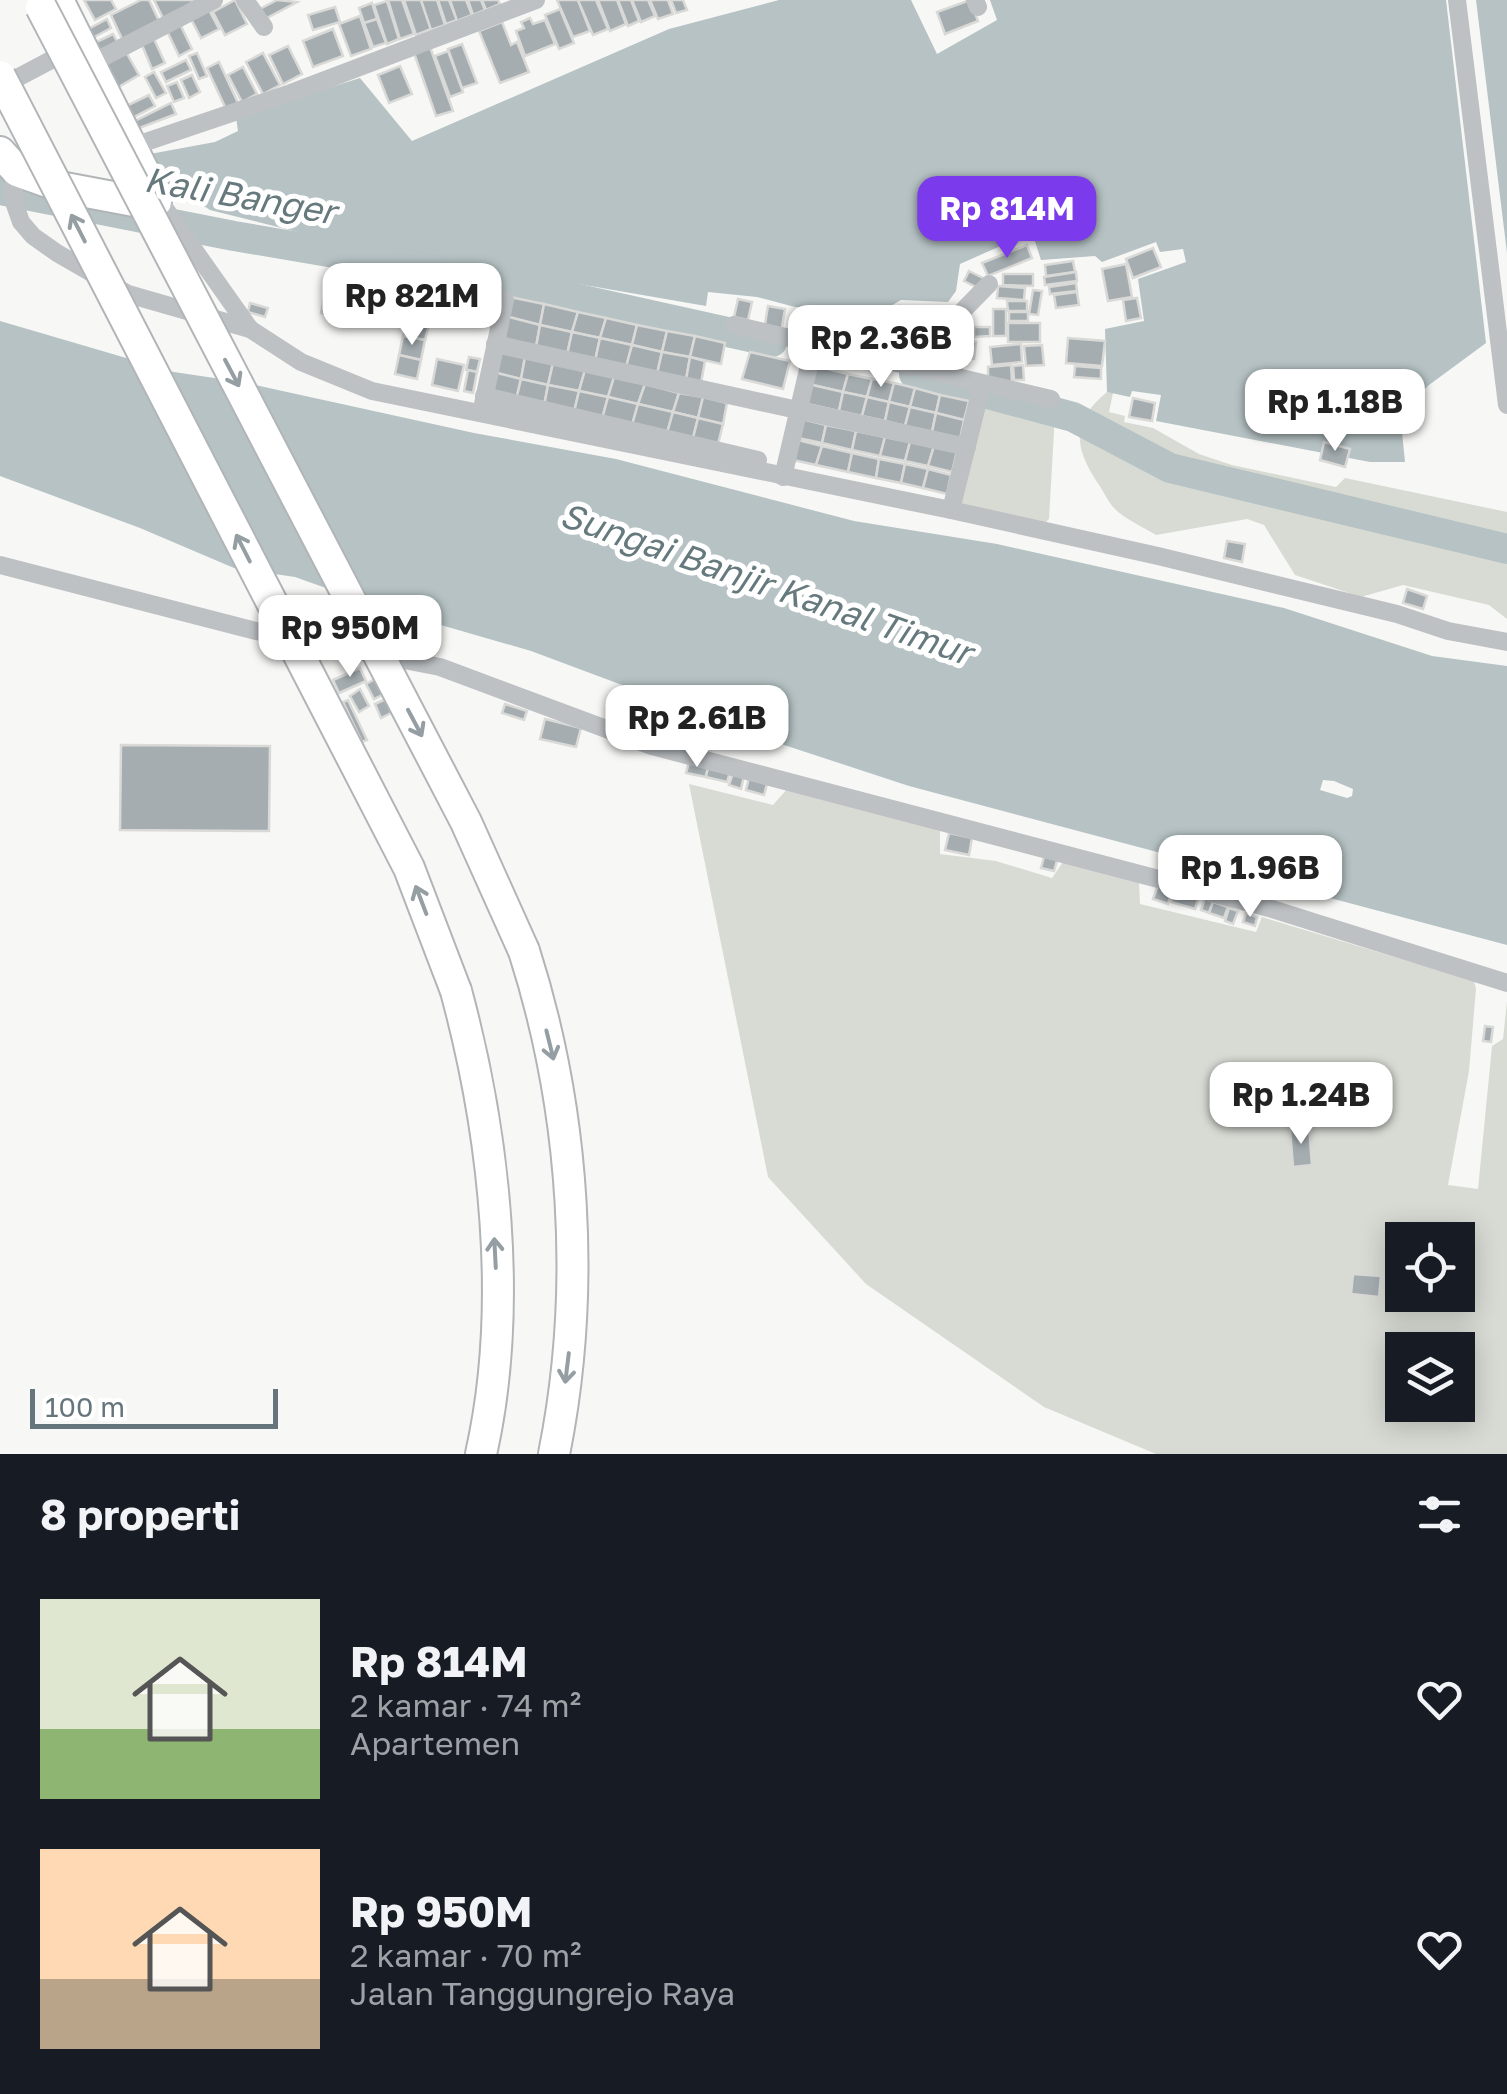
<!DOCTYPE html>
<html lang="id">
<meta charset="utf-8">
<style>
:root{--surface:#171b24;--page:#20242c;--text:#f1f3f6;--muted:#9ea1a6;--accent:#7c3aed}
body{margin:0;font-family:"Golos Text",sans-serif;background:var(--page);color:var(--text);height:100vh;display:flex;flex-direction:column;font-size:38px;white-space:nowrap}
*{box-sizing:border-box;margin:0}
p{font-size:32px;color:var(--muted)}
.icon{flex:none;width:55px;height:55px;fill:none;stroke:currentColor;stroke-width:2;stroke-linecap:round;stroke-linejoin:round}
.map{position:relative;height:1454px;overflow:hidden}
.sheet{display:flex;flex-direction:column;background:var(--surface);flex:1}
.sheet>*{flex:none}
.buttons{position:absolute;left:1385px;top:1222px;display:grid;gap:20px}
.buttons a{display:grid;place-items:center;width:90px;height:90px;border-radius:0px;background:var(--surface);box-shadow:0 5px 25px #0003;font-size:50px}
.scale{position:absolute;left:30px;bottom:25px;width:248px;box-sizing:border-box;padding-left:10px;border:5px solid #66757c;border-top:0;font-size:28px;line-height:35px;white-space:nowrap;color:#66757c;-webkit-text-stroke:8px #fff;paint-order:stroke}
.price{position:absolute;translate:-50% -85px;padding:0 22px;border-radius:20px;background:#fff;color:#222;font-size:32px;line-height:65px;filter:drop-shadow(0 2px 5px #0008)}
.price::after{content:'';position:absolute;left:50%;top:60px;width:30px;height:22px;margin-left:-15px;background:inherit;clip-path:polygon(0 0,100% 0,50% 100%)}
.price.current{background:var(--accent);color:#fff}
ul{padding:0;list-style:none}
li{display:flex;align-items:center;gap:30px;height:250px;padding:0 40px}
li span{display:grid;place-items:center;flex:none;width:280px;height:200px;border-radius:0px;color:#555}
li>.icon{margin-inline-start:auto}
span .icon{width:120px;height:120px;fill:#fffc;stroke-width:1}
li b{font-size:42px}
h2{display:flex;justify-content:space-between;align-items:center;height:120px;padding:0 40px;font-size:42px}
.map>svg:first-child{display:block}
.green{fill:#d8dbd4;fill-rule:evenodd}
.water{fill:#b6c2c4;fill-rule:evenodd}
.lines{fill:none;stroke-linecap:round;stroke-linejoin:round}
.river{stroke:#b6c2c4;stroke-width:30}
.building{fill:#a5adb1;stroke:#d9d9d7;stroke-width:2.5}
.trunk-casing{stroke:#b1b5b7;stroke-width:34}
.minor{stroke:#bdc1c4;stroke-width:18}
.trunk{stroke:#fff;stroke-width:30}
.trunk-bridge-casing{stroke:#b1b5b7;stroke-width:34;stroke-linecap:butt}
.trunk-bridge{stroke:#fff;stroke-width:30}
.oneway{stroke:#949ea3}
.labels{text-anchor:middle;stroke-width:10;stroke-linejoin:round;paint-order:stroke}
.water-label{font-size:35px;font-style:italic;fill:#667a7e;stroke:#fff}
</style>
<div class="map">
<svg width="1507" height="1454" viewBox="0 0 1507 1454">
<rect width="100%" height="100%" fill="#f7f7f5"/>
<g class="green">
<path d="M1107,392l6,1 -4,19 16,4 -1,6 29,6 46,26 33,11 104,22 9,-9 162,34v107l-18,-14 -86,-20 -42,12 -66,-22 -31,-50 -17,-6 -91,16c-13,-8 -31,-16 -41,-26 -7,-7 -12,-19 -18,-27 -24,-37 -25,-61 10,-90z"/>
<polygon points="987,398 1055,414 1049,519 1044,524 961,506"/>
<path d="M689,784l84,21 15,-17 152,42v24l56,7 56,17 11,-16 76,19 1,23 116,28 6,-15 212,64 2,8 -7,82 -21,114 30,4 14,-143 11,-7 4,-38v453h-351l-112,-47 -178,-123 -98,-107zM1402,1240h56v55h-56zM1402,1350h56v55h-56z"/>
</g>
<g class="water">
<path d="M779,0h132l26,54 60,-34 -7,-20h456l40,343 -57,42 -29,28 5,49h-35l-214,-41 5,-26 -29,-4 -2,6 -23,-5 -2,-63 39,-8 -6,-42 48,-17 -3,-13 -23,3 -4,-10 -54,20 -7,-6 -54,4 -9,-28 -72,32 -4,27 -8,11 -47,-2 -12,7h-94l-38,-10 -49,-5 -2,14 -365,-63 -131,-33c-9,-7 -15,-4 -24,-8 -18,-7 -30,-30 -36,-48l65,-12 23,-11 -2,-14 124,-39 52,63 257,-112z"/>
<polygon points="1476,0 1507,0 1507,253"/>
<path d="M0,321l174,51 67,10 233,51 142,26 238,62 143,23 287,64 148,48 75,10v279l-598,-159 -134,-44 -244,-91 -149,-43 -87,-31 -61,-9 -94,-40 -140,-52zM1323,780l11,1 19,8 -1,7 -5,2 -27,-8z"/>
</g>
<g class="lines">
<g class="river">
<polyline points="0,190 234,236 493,280 772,342"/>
<polyline points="914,374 1073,417 1170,468 1507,549"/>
</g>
</g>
<g class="building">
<polygon points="84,0 111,0 116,9 95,20"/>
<polygon points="141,0 149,0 160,23 123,41 111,15"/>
<polygon points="154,0 196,0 164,20"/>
<polygon points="235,0 247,24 225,35 213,12"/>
<polygon points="277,0 297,2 263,20 258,10"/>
<polygon points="388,0 402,0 414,34 400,39"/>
<polygon points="404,0 421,0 431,29 416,35"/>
<polygon points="421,0 437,0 445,25 431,30"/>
<polygon points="438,0 449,0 457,20 446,24"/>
<polygon points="450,0 466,0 472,15 457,21"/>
<polygon points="468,0 481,0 485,10 473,15"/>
<polygon points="482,0 498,0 500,4 486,10"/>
<polygon points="557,0 578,0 590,31 573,37"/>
<polygon points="578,0 596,0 608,29 593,35"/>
<polygon points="598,0 617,0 626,24 610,31"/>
<polygon points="618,0 631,0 639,21 628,26"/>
<polygon points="632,0 648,0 655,16 641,22"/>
<polygon points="650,0 668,0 673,14 658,19"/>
<polygon points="671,0 683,0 687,10 676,13"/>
<polygon points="970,0 978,21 945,34 937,12"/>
<polygon points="387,1 399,39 387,44 374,5"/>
<polygon points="372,3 377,19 364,23 359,8"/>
<polygon points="335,7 340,22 313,30 308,15"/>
<polygon points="560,9 574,43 559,49 545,15"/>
<polygon points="209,10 219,29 201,38 191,19"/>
<polygon points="360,16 371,49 351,56 339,24"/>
<polygon points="530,18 533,24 545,20 555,44 525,56 516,31 524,28 521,22"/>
<polygon points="107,19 111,28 85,42 81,33"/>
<polygon points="377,19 386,43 373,47 364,23"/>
<polygon points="502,22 511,45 517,42 529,72 500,83 479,31"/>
<polygon points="180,24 192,49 179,56 167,31"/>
<polygon points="333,29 343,56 313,67 303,41"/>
<polygon points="113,34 119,45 92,58 86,47"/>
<polygon points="154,39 165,63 152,69 142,45"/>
<polygon points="462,44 477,83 462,88 448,49"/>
<polygon points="288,46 302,74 283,84 269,55"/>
<polygon points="430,47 453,111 436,116 414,53"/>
<polygon points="448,51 463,92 450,97 435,56"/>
<polygon points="126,52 139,75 110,92 97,69"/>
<polygon points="197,53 207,76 199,79 189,56"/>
<polygon points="263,53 280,85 263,94 246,62"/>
<polygon points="186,60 191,70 166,82 161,72"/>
<polygon points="219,62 238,103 226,109 207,68"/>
<polygon points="400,66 412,94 389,103 378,75"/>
<polygon points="243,67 257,94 242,102 228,75"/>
<polygon points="154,72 166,93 156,98 145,77"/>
<polygon points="192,75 200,92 189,98 181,80"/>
<polygon points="177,82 184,98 174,102 167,86"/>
<polygon points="149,95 155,106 128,120 122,108"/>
<polygon points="171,103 176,114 129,132 129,124"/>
<polygon points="1027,245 1032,258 988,276 982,263"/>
<polygon points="1153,248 1161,267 1133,278 1126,259"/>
<polygon points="1073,261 1075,272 1046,276 1045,265"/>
<polygon points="1126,264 1132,297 1108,301 1102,269"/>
<polygon points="969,271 991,282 986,292 964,281"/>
<polygon points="1076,272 1077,281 1045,285 1044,277"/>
<polygon points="1003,274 1033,274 1033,286 1003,285"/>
<polygon points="1076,283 1077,291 1050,294 1049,287"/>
<polygon points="998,286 1025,288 1024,300 997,298"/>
<polygon points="1033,290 1042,291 1038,315 1029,314"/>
<polygon points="1077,292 1079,305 1056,308 1054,295"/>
<polygon points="325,294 357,301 353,320 321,313"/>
<polygon points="510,297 544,304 540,325 505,316"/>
<polygon points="1137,298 1141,318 1126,321 1123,300"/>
<polygon points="738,299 752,302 748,320 734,317"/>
<polygon points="1007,301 1027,301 1027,311 1008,311"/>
<polygon points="250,303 268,308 265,317 248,312"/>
<polygon points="544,304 578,312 572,332 540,325"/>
<polygon points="768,306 785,309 781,333 764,330"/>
<polygon points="900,306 937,312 933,336 896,330"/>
<rect x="993" y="309" width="13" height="27"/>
<polygon points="578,312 606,318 600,338 572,332"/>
<rect x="1009" y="312" width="19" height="9"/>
<polygon points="838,313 852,315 846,349 832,346"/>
<polygon points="408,316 430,321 425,340 403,336"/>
<polygon points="505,316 540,325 536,347 501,340"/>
<polygon points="802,316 817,318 813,342 798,340"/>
<polygon points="606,318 637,325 632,345 600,338"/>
<polygon points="853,323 872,326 867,354 848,351"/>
<rect x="1008" y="323" width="32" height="19"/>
<polygon points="540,325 572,332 567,355 536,347"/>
<polygon points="637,325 667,331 662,352 632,345"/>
<polygon points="872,326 890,329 885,357 867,354"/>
<polygon points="974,327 990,327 990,336 974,337"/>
<polygon points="667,331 695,336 690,357 662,352"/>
<polygon points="894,331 922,336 919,353 891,348"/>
<polygon points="572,332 600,338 595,361 567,355"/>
<polygon points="403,336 425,340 421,360 399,355"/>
<polygon points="695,336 725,343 721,364 690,357"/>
<polygon points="600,338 632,345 626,367 595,361"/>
<polygon points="1068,338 1105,341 1102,366 1066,363"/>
<polygon points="948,339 976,342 974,359 946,356"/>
<polygon points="1021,344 1022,362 992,365 990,347"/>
<polygon points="632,345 662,352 657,374 626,367"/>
<polygon points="1042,345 1044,365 1026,366 1024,346"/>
<polygon points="498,351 525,357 521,379 493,372"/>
<polygon points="662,352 690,357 686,380 657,374"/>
<polygon points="750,352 790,361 783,389 742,379"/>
<polygon points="399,355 421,360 417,379 395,374"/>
<polygon points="469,357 480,359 477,372 466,370"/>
<polygon points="525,357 553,363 548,385 521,379"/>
<polygon points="690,357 705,361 701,383 686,380"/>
<polygon points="437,359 464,365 458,391 432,385"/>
<polygon points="553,363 585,370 579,391 548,385"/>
<polygon points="812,365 848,374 843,392 808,384"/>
<polygon points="1011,365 1012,381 988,383 988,367"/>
<polygon points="1023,365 1024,380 1014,380 1013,366"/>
<polygon points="1075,366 1101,368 1101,379 1074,377"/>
<polygon points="468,370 477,372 473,393 464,391"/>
<polygon points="585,370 614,377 608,397 579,391"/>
<polygon points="493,372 521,379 516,400 489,392"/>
<polygon points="848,374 872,379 867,397 843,392"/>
<polygon points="614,377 645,384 638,404 608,397"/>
<polygon points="521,379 548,385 544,406 516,400"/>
<polygon points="872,379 894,383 889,402 867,397"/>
<polygon points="894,383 915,388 910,407 889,402"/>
<polygon points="645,384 679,393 673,412 638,404"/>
<polygon points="808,384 843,392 839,411 803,403"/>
<polygon points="548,385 579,391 574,412 544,406"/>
<polygon points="915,388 940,395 936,413 910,407"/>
<polygon points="1319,389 1334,391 1332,409 1317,407"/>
<polygon points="579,391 608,397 602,419 574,412"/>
<polygon points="843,392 867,397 862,416 839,411"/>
<polygon points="679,393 703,397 698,418 673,412"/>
<polygon points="940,395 969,401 964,420 936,413"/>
<polygon points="608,397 638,404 632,425 602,419"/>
<polygon points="703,397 727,403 723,424 698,418"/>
<polygon points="867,397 889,402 885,421 862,416"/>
<polygon points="1133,398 1155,403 1152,421 1129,417"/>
<polygon points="889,402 910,407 905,426 885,421"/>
<polygon points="638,404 673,412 667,433 632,425"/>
<polygon points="910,407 936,413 932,432 905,426"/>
<polygon points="673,412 698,418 693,438 667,433"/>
<polygon points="936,413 964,420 960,439 932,432"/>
<polygon points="698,418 723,424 718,444 693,438"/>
<polygon points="802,419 826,425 822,443 798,438"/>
<polygon points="826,425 856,431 852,450 822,443"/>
<polygon points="856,431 885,437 880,456 852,450"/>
<polygon points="885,437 910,442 905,461 880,456"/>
<polygon points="798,440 822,446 816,465 793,460"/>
<polygon points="910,442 934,446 928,466 905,461"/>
<polygon points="1324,442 1350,449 1345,467 1320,460"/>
<polygon points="822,446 852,453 848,472 816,465"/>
<polygon points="934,446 957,451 952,472 928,466"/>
<polygon points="852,453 879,459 876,478 848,472"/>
<polygon points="879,459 905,464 901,483 876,478"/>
<polygon points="905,464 928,469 923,488 901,483"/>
<polygon points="928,469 951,475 947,494 923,488"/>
<polygon points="1227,541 1245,544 1242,562 1224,558"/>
<polygon points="1407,589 1427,596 1423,609 1403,603"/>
<polygon points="360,668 366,681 339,693 333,680"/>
<polygon points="377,678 384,694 374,699 366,684"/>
<polygon points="360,689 369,706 359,712 350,696"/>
<polygon points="386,699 391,713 381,718 375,704"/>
<polygon points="348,700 367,740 362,742 343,702"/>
<polygon points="505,704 527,711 524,720 502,713"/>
<polygon points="545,719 581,728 576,747 540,739"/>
<polygon points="121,745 270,746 269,831 120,830"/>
<polygon points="689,762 708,767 706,777 686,773"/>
<polygon points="708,767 730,772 727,782 706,777"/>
<polygon points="733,773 744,776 741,789 729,785"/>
<polygon points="749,778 767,784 764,795 746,790"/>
<polygon points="949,833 972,838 969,855 945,850"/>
<polygon points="1045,853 1058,857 1054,871 1041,868"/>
<polygon points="1158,885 1172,890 1168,904 1153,899"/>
<polygon points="1173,893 1198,899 1195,909 1171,902"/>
<polygon points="1205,899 1213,902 1209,913 1201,910"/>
<polygon points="1213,902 1228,907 1224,918 1209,913"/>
<polygon points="1229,908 1238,911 1233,924 1225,921"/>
<polygon points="1246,913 1257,917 1255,926 1243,922"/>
<polygon points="1485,1026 1493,1027 1491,1042 1483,1041"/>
<polygon points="1309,1127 1312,1165 1293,1167 1290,1129"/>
<polygon points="1353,1274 1381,1276 1379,1297 1351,1294"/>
</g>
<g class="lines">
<defs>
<g id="trunk">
<polyline points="0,152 17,171 65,188 150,204 156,202 156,196 58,0"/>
<path d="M524,951c51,159 63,339 30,503"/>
<path d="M456,991c39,144 58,317 25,463"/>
</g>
</defs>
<use href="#trunk" class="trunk-casing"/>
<g class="minor">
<polyline points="245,0 264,27"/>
<polyline points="975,0 978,7"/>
<polyline points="1457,0 1507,405"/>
<polyline points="90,64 214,0"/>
<polyline points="0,87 70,50"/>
<polyline points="131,147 291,93 536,0"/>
<polyline points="14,181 14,202 21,222 33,236 57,253 128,294 250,329 301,362 372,391 951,510 1158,556 1397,614 1448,631 1507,642"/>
<polyline points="156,196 250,329"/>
<polyline points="734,325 1051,399"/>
<polyline points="495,344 967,447"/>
<polyline points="922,370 939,335 989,284"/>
<polyline points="484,396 758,460"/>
<polyline points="483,404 505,300"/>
<polyline points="783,477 814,344"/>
<polyline points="951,510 982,385"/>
<polyline points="0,565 256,631 440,667 652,746 1269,908 1507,983"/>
</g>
<use href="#trunk" class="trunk"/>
<defs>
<g id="trunk-bridge">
<polyline points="41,7 466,822 524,951"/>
<polyline points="0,76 409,868 456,991"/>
</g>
</defs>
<use href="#trunk-bridge" class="trunk-bridge-casing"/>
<use href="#trunk-bridge" class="trunk-bridge"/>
</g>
<defs><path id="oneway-shaft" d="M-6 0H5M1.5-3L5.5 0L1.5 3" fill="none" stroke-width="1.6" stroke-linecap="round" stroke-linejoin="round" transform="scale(2.5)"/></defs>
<g class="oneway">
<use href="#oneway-shaft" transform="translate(78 228) rotate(-117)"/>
<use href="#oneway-shaft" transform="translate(232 373) rotate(62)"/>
<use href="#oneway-shaft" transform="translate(243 548) rotate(-117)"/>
<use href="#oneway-shaft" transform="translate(415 723) rotate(62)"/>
<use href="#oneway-shaft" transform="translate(421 900) rotate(-111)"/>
<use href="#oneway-shaft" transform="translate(550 1045) rotate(76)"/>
<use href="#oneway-shaft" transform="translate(495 1253) rotate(-93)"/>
<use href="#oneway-shaft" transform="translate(567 1368) rotate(97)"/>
</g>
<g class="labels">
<g class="water-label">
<text transform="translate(240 196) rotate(10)" y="12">Kali Banger</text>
<text transform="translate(766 584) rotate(19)" y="12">Sungai Banjir Kanal Timur</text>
</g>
</g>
</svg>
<div class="buttons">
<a><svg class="icon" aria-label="locate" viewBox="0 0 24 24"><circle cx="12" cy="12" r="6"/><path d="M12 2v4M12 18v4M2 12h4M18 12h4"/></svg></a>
<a><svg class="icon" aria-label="layers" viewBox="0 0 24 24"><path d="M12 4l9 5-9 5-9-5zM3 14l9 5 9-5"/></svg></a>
</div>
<div class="scale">100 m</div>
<b class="price current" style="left:1007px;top:261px">Rp 814M</b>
<b class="price" style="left:412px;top:348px">Rp 821M</b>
<b class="price" style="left:881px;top:390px">Rp 2.36B</b>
<b class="price" style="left:1335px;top:454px">Rp 1.18B</b>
<b class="price" style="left:350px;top:680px">Rp 950M</b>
<b class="price" style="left:697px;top:770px">Rp 2.61B</b>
<b class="price" style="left:1250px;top:920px">Rp 1.96B</b>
<b class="price" style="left:1301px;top:1147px">Rp 1.24B</b>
</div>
<section class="sheet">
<h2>8 properti<svg class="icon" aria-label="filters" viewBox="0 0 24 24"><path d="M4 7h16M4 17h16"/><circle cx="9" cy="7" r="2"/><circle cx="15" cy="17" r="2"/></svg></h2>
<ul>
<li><span style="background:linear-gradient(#dfe7d0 65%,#8fb573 0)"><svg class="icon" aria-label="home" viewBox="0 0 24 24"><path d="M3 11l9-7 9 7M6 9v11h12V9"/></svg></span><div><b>Rp 814M</b><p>2 kamar · 74 m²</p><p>Apartemen</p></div><svg class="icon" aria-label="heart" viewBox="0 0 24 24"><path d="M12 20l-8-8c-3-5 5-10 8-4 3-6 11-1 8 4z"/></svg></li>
<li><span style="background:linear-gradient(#ffd9b3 65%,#b9a48a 0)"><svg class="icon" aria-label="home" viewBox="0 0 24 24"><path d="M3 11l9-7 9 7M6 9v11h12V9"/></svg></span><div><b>Rp 950M</b><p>2 kamar · 70 m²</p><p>Jalan Tanggungrejo Raya</p></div><svg class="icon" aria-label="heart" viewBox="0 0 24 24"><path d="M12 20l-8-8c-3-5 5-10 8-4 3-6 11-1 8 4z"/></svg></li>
</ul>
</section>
